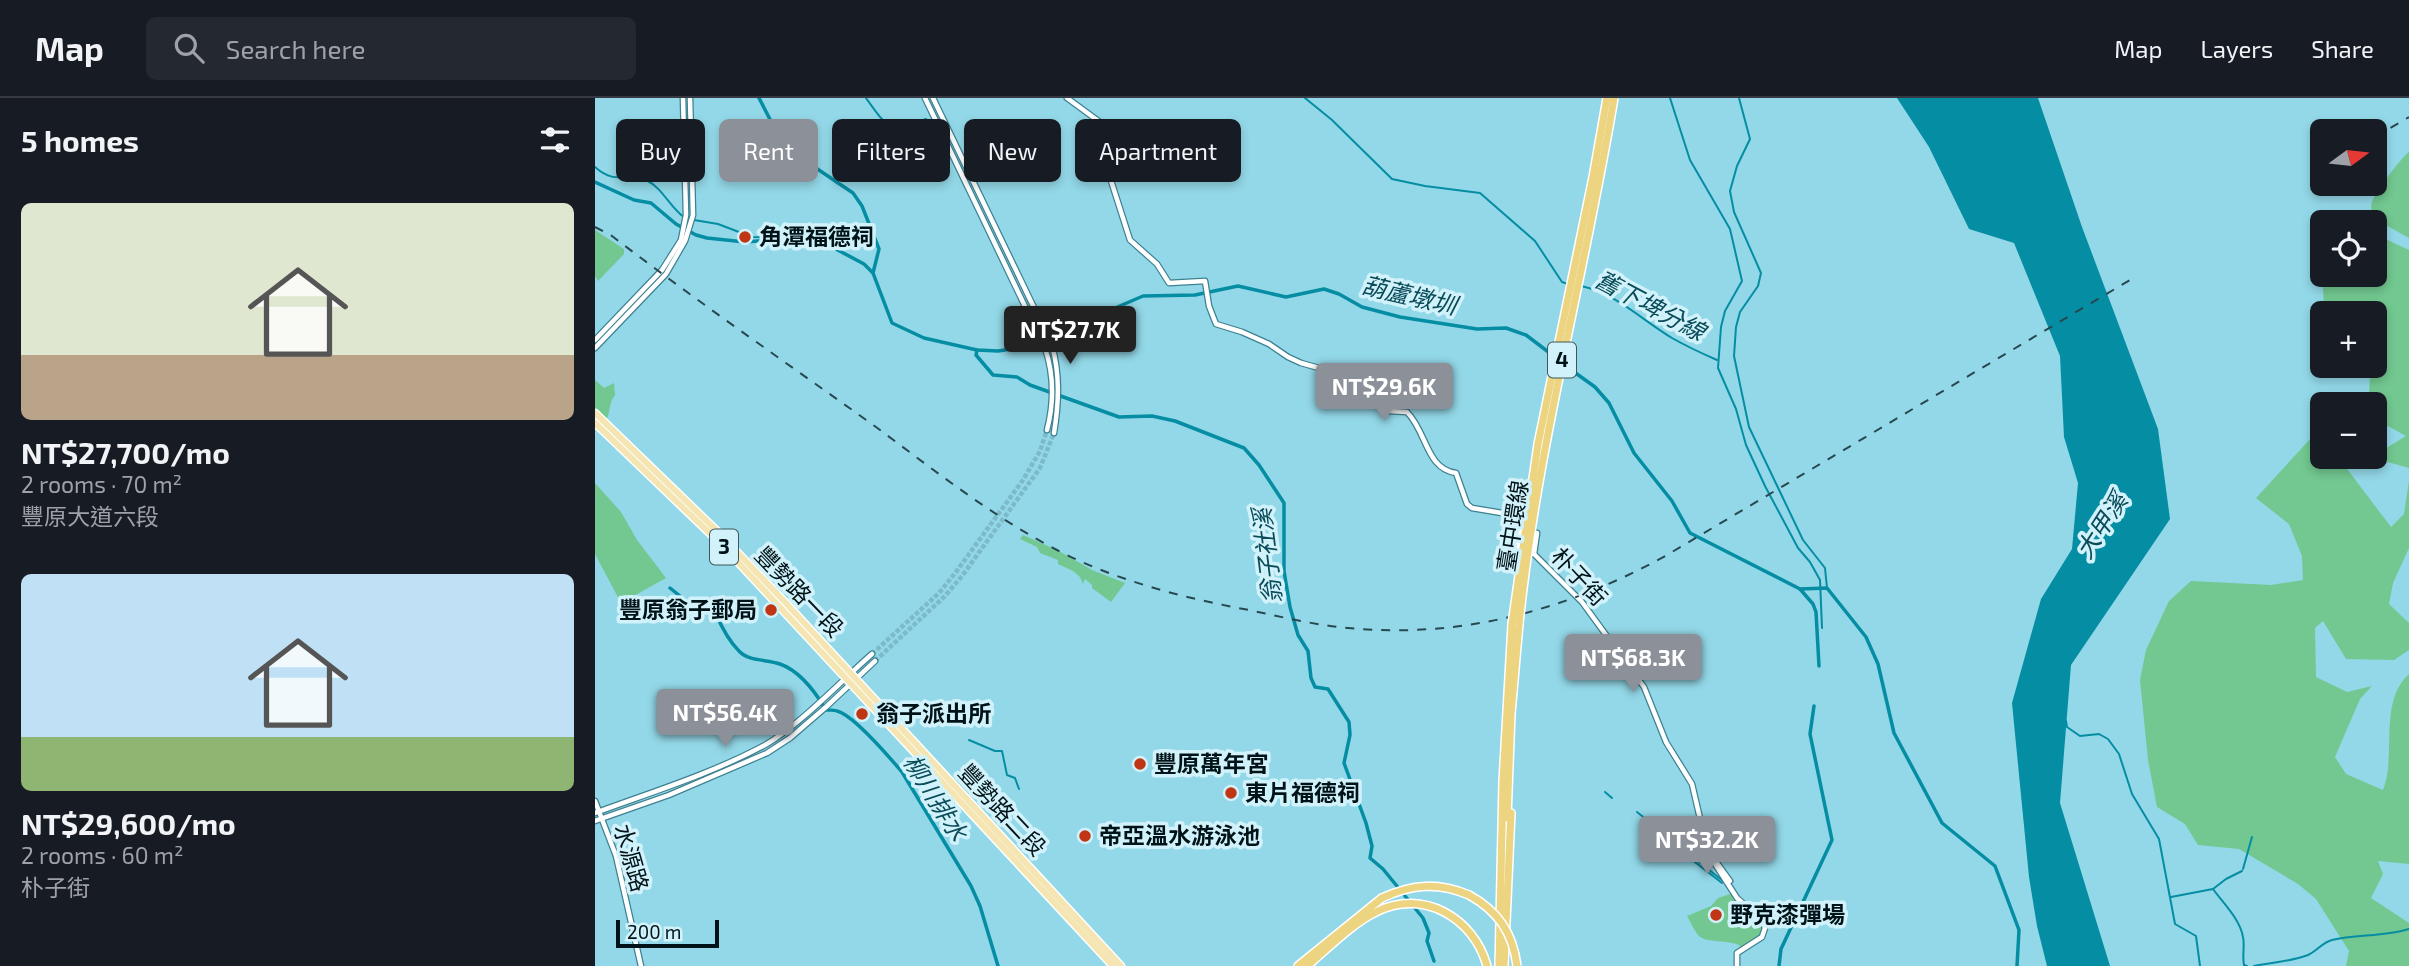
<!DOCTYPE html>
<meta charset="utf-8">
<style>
:root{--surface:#171b24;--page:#242831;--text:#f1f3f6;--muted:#9ea1a6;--line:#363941;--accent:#8c9099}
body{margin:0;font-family:"Exo 2","Noto Sans TC",sans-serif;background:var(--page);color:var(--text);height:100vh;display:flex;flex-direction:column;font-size:26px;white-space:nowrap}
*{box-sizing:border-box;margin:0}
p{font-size:23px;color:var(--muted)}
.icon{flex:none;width:38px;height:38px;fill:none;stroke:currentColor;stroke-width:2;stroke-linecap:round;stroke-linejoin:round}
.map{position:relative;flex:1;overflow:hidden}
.details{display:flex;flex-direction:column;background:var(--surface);width:595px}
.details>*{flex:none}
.top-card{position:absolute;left:21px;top:21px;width:665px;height:63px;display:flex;gap:14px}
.needle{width:46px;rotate:75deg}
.controls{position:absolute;left:1715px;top:21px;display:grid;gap:14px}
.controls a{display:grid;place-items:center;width:77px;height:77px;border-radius:10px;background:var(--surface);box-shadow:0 4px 10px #0003;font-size:35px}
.scale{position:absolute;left:21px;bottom:18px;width:103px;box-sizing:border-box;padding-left:7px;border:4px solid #001318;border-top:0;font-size:19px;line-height:24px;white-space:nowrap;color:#001318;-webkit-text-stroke:5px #d1f2fa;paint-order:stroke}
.price{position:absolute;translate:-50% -60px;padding:0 16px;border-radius:7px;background:var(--accent);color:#fff;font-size:23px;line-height:46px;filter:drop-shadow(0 2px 4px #0008)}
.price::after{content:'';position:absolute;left:50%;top:42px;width:21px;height:16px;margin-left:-10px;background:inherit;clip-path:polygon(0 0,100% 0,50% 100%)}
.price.current{background:#222;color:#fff}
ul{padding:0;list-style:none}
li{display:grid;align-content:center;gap:14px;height:371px;padding:0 21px}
li span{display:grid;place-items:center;height:217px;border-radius:10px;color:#555}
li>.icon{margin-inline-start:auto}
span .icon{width:126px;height:126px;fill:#fffc;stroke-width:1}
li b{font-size:30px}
h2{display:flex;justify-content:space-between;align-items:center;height:84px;padding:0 21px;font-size:30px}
.pill{padding:0 24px;border-radius:10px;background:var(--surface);box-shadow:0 4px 10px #0003;font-size:24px;line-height:63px}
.pill.current{background:var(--accent);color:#fff}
header{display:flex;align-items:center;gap:42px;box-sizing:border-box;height:98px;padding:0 35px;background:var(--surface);border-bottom:2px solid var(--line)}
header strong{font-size:33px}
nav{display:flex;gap:38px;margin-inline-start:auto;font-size:24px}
.search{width:490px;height:63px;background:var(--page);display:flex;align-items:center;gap:18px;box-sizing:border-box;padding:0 24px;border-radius:10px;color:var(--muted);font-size:26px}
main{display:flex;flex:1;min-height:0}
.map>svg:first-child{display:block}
.green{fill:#72c890}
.water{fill:#058da3}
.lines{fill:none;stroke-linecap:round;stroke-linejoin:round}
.stream{stroke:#058da3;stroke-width:2}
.canal{stroke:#058da3;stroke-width:3.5}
.secondary-tunnel{stroke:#7dbac9;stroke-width:4.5;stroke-dasharray:4.5 2;stroke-linecap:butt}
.secondary-casing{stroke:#3d8291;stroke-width:7}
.primary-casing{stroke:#fff;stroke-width:9}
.highway-casing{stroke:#fff;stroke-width:10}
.secondary{stroke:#fff;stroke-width:4.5}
.primary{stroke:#f4e5b3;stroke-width:6}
.highway{stroke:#ecd481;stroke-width:7}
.rail{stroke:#284850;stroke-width:2;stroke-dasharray:9 9;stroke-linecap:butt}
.highway-bridge-casing{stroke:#fff;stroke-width:10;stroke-linecap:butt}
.highway-bridge{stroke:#ecd481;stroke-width:7}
.poi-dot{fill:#c03614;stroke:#d1f2fa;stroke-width:2.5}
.labels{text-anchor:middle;stroke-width:7;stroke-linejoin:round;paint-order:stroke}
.shield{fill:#d1f2fa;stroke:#3f565c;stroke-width:2}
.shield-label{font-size:21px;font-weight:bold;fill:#001318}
.poi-label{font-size:23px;font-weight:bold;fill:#001318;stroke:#d1f2fa;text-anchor:start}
.street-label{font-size:23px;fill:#001318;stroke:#d1f2fa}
.water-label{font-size:24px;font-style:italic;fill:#094b58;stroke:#d1f2fa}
</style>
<header>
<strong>Map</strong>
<div class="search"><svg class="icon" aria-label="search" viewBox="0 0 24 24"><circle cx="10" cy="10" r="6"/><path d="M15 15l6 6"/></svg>Search here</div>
<nav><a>Map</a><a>Layers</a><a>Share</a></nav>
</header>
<main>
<section class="details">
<h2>5 homes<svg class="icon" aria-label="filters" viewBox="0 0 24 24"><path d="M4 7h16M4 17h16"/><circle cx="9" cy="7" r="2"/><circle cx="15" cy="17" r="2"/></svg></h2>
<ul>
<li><span style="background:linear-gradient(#dfe7d0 70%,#b9a48a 0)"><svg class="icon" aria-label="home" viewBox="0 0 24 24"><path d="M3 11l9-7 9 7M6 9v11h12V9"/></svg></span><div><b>NT$27,700/mo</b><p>2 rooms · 70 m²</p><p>豐原大道六段</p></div></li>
<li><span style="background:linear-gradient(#bfe0f5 75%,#8fb573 0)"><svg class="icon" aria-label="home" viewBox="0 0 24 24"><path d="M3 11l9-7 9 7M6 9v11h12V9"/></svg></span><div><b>NT$29,600/mo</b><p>2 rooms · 60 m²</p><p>朴子街</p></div></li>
</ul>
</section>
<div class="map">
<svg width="1814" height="868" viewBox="0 0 1814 868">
<rect width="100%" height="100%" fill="#93d8e8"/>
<g class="green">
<path d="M1814,54v86l-36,-20c-1,-5 -3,-11 -1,-16 4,-11 28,-43 37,-50z"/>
<polygon points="0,132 29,151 29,156 3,183 0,178"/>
<polygon points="1780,136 1814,152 1814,370 1775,359 1780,359 1780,357 1811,338 1780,321 1780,306 1759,306 1774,296 1775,278 1765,273 1743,268 1780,268 1780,215 1730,215 1729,210 1726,154 1727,151 1727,177 1780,177"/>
<path d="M0,282l9,8 10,-5 1,12c-7,9 -4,17 -9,25l-11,-10z"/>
<path d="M1717,339h10v20h16l53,70 13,-13 5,-33v67l-16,35 -4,21 20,19v27l-15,10 -48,-1 -23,-38 -8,7 1,49 31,15 25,-6 -12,13 -25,58 11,17 37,16c14,-35 -5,-88 26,-116v190l-31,-3 5,13 -12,24 38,25v43h-63l3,-15 -33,-52 -18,-15 -59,-35 -41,-4 -13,-21 -28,-17 -9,-47 -8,-80 6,-30 23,-49 22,-20 80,4 32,-5 -1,-24 -13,-32 -33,-26z"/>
<polygon points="0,385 26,414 42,442 71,480 26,505 0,456"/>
<polygon points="428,437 464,453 497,472 530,485 516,504 497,490 497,487 490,481 488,486 485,479 478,473 463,466 463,462 445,455 442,449 425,441"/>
<path d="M1135,796l27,22 6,12 -2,8 -20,13 -2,-4c-10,-5 -33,-2 -40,-9 -5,-5 -8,-14 -12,-20l24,-10 7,-8z"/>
</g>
<polygon class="water" points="1302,0 1443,0 1487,129 1563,331 1575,421 1476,567 1465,705 1515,868 1452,868 1442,828 1434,779 1417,605 1446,501 1477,451 1483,385 1469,339 1465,258 1419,145 1374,131 1334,49"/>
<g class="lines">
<g class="stream">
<path d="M271,0c22,31 24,35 60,21"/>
<polyline points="710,0 737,22 797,81 830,88 885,95 940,143 967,184 973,186"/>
<polyline points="1075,0 1095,62 1135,131 1147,183 1130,213 1126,229 1123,270 1141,311 1151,347 1170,388 1203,450 1215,464 1225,482 1227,530"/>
<polyline points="1144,0 1155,41 1142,68 1135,93 1139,114 1166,175 1163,188 1145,214 1141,229 1139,258 1154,329 1208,442 1230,470 1232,490"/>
<path d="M0,69c22,20 33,3 51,13 17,8 24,28 39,38"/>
<polyline points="99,122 123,126 157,139 200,140"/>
<path d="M986,188c34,7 61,34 91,52 14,8 29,15 45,22"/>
<polyline points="1471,623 1472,629 1485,638 1504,636 1513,641 1524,656 1537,696 1564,741 1580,826 1601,838 1605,868"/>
<polyline points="374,642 400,653 407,653 412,677 420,680 424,691"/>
<polyline points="1010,694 1017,700"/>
<polyline points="1042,714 1128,783"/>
<polyline points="1074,744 1127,785"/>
<polyline points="1648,771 1657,739"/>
<polyline points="1618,791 1631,781 1647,773"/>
<path d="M1576,799l42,-8c10,14 27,30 30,48 2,9 -1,18 1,28l3,1"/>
<path d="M1659,868c18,-4 36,-4 54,-11 9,-4 15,-13 24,-15 23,-6 53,-3 77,-11"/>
</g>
<g class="canal">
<polyline points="164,0 180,31 193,47 215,66 258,95 267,108 284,151 278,175"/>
<polyline points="0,84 39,102 56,105 81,126 101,137 112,140 150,144 200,140 222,141 269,166 278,175 297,225 329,240 382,252 403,253 423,250 474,235 497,220 548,198 600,197 643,188 691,199 729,191 744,196 767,209 805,219 882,231 911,230 931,237 960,259"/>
<polyline points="382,252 381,257 398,277 422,279 435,287 524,319 557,318 580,323 649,350 664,367 689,405 689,473 695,509 703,537 713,553 716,580 720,589 733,591 754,624 755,637 749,665 771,725 777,748 775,760 788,771 828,820 834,835 832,843 839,863"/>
<polyline points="968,266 1000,289 1014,305 1039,355 1077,403 1095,435 1205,491 1218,506 1221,514 1224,568"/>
<path d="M75,490l15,12 31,14c6,14 12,26 23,37 10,11 28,8 41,13 20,7 36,29 46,46 1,0 11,0 11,1 17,4 53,47 65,61l69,114 9,20 18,60"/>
<polyline points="1205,491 1232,490 1271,539 1283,566 1299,635 1347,725 1400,768 1424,832 1422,868"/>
<polyline points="1184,868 1186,851 1237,742 1215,636 1219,608"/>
</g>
<g class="secondary-tunnel">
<polyline points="277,556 344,495 361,474 428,382 445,353 452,332"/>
<polyline points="280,563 349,499 367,478 445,370 459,335"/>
</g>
<defs>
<g id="secondary">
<path d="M330,0l120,250c9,27 9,55 2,82"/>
<path d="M338,0l119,247c8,30 7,57 2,88"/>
<path d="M472,0l41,30 1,26 -3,11 24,75 27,24 12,19 36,-2 4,25 7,18 26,8 27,12 19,13 13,6 36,10 11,7 10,12 31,19 18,1c20,20 19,57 49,61l11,31 5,4 30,5 17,18"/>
<polyline points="0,242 67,172 86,142 91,117 88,0"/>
<polyline points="0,250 71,176 90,143 98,117 95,0"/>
<polyline points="924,433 921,454 928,454"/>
<polyline points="936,434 942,435 939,456"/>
<polyline points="939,456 987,504 1049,589 1071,644 1097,686 1113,755 1142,800 1168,823 1170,830 1167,839 1142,855 1142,868"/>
<polyline points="0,703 21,758 46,868"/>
<path d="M0,715c57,-21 116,-39 170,-68 35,-20 76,-64 107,-91"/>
<polyline points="0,723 74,697 172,655 195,640 231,609 280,563"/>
<polyline points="1122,765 1135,783"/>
</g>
<g id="primary">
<polyline points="0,315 122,433 188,502 526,868"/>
<polyline points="0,325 128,448 518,868"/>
</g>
<g id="highway">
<polyline points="912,720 916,616 924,526"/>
<path d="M703,868l84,-68c30,-14 56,-16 87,-3"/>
<path d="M712,868c19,-16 47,-44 69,-54 47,-24 98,6 111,54"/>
<polyline points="904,868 908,683 917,526"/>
<polyline points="909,868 916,715"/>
</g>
</defs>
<use href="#secondary" class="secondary-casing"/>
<use href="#primary" class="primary-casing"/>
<use href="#highway" class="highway-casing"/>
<use href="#secondary" class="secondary"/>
<use href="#primary" class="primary"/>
<use href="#highway" class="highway"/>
<g class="rail">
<polyline points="1780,39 1814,19"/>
<path d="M0,129l17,9c86,66 176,128 264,191 58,43 117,90 181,123 60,31 127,48 192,60 33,7 66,15 99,18 113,11 220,-18 319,-73l468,-278"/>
</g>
<defs>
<g id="highway-bridge">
<polyline points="917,526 943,346 998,79 1012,0"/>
<path d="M924,526c18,-177 66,-350 95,-526"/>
<path d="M874,797c29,16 44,38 48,71"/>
</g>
</defs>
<use href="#highway-bridge" class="highway-bridge-casing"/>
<use href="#highway-bridge" class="highway-bridge"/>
</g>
<g class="poi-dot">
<circle cx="150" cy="139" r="7"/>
<circle cx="176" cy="512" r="7"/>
<circle cx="267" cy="616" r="7"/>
<circle cx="545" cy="666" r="7"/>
<circle cx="636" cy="695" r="7"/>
<circle cx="490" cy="738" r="7"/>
<circle cx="1121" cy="817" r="7"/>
</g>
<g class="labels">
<g class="shield">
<rect x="953" y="244.5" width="28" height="35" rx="5"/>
<rect x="115" y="431.5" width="28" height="35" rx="5"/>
</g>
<g class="shield-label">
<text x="967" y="269">4</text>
<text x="129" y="456">3</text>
</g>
<g class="poi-label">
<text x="164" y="147">角潭福德祠</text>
<text x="162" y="520" text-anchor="end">豐原翁子郵局</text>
<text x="281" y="624">翁子派出所</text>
<text x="559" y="674">豐原萬年宮</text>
<text x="650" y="703">東片福德祠</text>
<text x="504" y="746">帝亞溫水游泳池</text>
<text x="1135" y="825">野克漆彈場</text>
</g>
<g class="street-label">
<text transform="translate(918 428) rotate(-81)" y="8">臺中環線</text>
<text transform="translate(984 479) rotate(47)" y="8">朴子街</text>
<text transform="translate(204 494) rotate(46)" y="8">豐勢路一段</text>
<text transform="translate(407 712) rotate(47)" y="8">豐勢路二段</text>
<text transform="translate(36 760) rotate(74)" y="8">水源路</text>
</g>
<g class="water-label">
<text transform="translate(814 198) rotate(13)" y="8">葫蘆墩圳</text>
<text transform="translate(1055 208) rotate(28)" y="8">舊下埤分線</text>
<text transform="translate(1507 428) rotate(-57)" y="8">大甲溪</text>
<text transform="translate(673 458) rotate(-97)" y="8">翁子社溪</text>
<text transform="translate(340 700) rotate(58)" y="8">柳川排水</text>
</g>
</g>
</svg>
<div class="controls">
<a><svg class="needle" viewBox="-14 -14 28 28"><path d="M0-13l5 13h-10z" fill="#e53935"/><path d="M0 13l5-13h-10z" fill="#9ea1a6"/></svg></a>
<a><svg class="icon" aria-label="locate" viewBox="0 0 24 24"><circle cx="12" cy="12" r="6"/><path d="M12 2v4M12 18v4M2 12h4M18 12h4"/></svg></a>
<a>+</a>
<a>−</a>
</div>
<div class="scale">200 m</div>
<b class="price current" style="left:475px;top:268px">NT$27.7K</b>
<b class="price" style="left:789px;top:325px">NT$29.6K</b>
<b class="price" style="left:1038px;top:596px">NT$68.3K</b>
<b class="price" style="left:130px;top:651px">NT$56.4K</b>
<b class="price" style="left:1112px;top:778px">NT$32.2K</b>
<div class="top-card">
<a class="pill">Buy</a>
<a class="pill current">Rent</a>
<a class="pill">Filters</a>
<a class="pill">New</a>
<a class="pill">Apartment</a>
</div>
</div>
</main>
